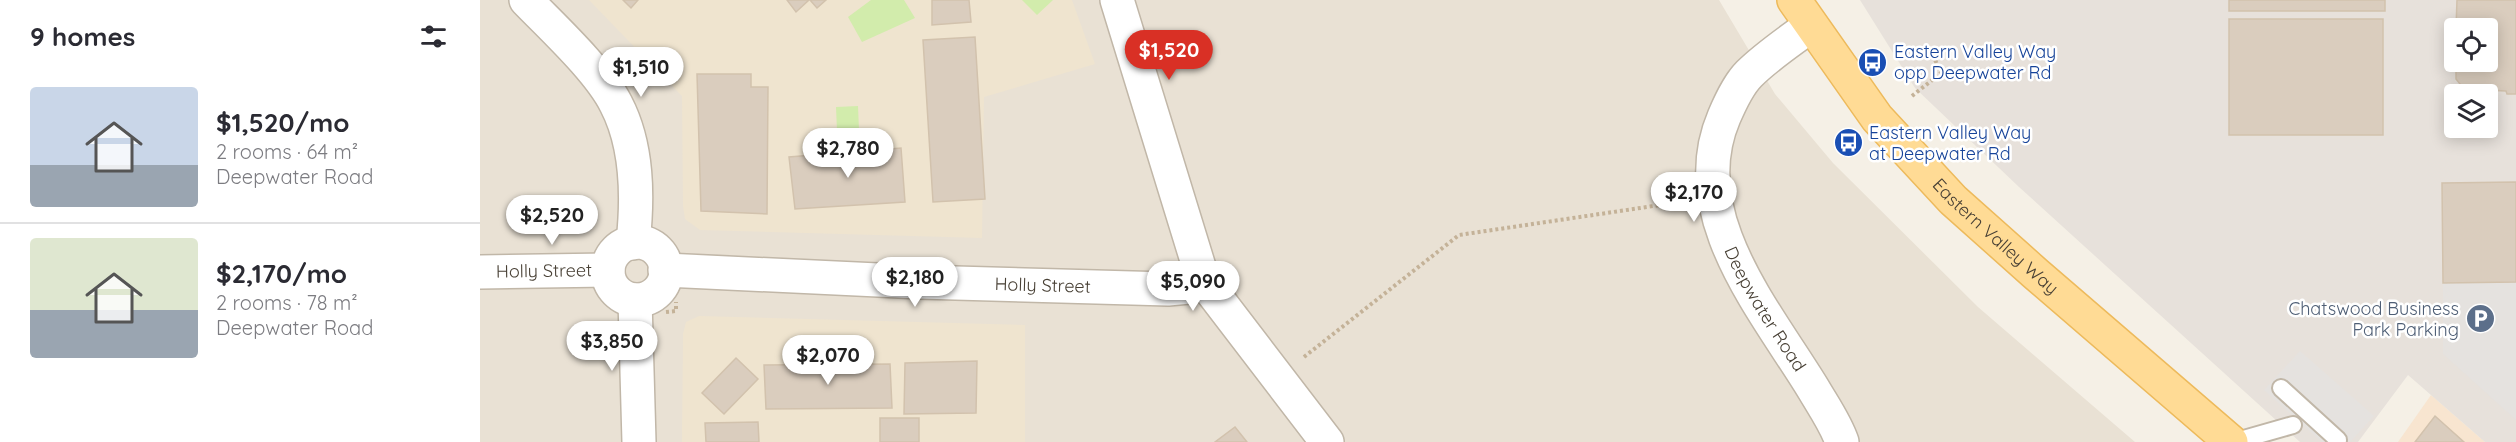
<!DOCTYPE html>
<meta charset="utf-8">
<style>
:root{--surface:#fff;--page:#f2f2f3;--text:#2b2b33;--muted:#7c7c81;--line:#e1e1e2;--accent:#d93025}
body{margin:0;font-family:Quicksand,sans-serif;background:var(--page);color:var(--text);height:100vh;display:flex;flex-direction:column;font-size:22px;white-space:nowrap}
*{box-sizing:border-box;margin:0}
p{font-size:20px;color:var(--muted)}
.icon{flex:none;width:33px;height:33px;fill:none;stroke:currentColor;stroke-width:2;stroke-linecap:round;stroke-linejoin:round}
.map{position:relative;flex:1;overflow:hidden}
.drawer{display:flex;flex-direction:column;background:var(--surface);width:480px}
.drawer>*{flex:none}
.fabs{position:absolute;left:1964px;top:18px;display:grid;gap:12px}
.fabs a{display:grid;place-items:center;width:54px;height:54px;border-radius:6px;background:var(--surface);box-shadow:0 3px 15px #0003;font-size:30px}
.price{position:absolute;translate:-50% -51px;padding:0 14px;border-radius:21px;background:#fff;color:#222;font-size:20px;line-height:39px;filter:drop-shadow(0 2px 3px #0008)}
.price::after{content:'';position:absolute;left:50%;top:36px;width:18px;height:14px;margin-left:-9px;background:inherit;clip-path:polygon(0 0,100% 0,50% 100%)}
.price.selected{background:var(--accent);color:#fff}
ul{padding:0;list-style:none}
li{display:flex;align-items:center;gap:18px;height:150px;padding:0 30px}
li+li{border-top:2px solid var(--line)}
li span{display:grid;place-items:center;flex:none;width:168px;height:120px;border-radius:6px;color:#555}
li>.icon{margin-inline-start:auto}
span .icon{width:72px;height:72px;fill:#fffc;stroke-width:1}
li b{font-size:26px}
h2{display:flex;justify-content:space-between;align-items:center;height:72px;padding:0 30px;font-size:26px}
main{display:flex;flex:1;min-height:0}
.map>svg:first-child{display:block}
.residential{fill:#e9e1d4}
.commercial{fill:#f8e5d0}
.industrial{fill:#e7e1db;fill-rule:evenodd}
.education{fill:#efe4cf}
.green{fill:#d2ecac}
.parking{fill:#e5e2df}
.building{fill:#dacdbe;stroke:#d2c2ad;stroke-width:1.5}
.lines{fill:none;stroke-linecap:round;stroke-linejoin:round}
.lane-casing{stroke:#c1b7a8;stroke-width:20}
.street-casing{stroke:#c1b7a8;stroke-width:36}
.primary-casing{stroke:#edba5c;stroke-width:36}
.path{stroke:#c4b298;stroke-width:4;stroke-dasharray:3 3;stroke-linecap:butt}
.lane{stroke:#fff;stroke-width:16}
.street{stroke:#fff;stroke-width:33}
.primary{stroke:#ffdb95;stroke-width:33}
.labels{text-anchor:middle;stroke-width:5;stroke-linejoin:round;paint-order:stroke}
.transit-label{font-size:18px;fill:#164399;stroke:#fff;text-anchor:start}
.street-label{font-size:18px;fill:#484035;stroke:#fff}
.service-label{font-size:18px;fill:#4e5e75;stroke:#fff;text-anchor:end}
</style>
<main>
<section class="drawer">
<h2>9 homes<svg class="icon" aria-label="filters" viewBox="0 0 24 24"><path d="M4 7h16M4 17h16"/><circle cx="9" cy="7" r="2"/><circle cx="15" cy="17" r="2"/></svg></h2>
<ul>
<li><span style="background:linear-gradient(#c9d6e8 65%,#9aa5b1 0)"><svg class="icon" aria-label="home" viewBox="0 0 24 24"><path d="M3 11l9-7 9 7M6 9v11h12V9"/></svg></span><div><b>$1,520/mo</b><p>2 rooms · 64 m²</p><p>Deepwater Road</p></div></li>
<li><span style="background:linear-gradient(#dfe7d0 60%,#9aa5b1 0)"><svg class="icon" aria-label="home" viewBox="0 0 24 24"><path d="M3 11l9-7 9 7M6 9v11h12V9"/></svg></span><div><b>$2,170/mo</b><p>2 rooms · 78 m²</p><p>Deepwater Road</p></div></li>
</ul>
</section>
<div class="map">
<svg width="2036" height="442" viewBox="0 0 2036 442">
<rect width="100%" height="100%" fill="#f5f0e6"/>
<polygon class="residential" points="0,0 1239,0 1295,94 1353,163 1498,307 1655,442 0,442"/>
<polygon class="commercial" points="1951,395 2005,442 1918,442"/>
<path class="industrial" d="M1380,0h656v442h-31l-77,-67 -50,67h-58l-281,-255 -104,-99zM1974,28h33v34h-33zM1974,94h33v34h-33z"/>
<g class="education">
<polygon points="109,0 592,0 615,64 504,97 502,238 220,230 205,219 203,206 202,96"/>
<polygon points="219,316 545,325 545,442 202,442 203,334 206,322"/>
</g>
<g class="green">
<polygon points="391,0 424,0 435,18 382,42 368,17"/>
<polygon points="542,0 573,0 557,15"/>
<polygon points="378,106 379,130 357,131 356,107"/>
</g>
<g class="parking">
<polygon points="2036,282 2036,420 1963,354 1963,283"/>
<polygon points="1820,351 1894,416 1870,442 1842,442 1784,390"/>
</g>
<g class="building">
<polygon points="143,0 158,0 151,8"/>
<polygon points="307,0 329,0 316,12"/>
<polygon points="330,0 346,0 337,8"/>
<polygon points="452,0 489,0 491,22 452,25"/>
<rect x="1749" y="0" width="156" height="11"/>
<polygon points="1977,0 2036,0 2036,94 2027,94 2026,91 1984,89 1976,79 1976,62 2007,62 2007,28 1976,28"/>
<rect x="1749" y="19" width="154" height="116"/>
<polygon points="495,37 505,199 453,202 443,40"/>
<polygon points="217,74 271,74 271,87 288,87 287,214 221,211"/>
<polygon points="421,148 425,202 315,209 309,157"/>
<polygon points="2036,182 2036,282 1963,283 1962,183"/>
<polygon points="256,358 278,379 244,414 222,393"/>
<polygon points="497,361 496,413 424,414 425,363"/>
<polygon points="410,364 412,408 286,409 284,365"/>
<polygon points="1955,416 1984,442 1935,442"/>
<rect x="400" y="418" width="39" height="24"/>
<polygon points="278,422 279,442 226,442 225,423"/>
<polygon points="755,427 767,442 735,442"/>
</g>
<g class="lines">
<defs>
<g id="lane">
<polyline points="1801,388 1858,440"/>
<polyline points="1753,442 1813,425"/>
</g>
<g id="street">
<path d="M46,0c27,28 73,70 90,104 22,42 22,93 17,139"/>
<polyline points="637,0 723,280 847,442"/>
<path id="s1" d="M1330,26c-20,15 -43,30 -61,48 -11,11 -19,29 -25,43 -42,98 42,194 90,273 10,17 22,34 28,52"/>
<circle cx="157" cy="271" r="29"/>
<path id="s2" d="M185,270l255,12 248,7 21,-2 14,-7"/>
<path id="s3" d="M0,272l128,-2"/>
<polyline points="155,300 159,442"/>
</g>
<g id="primary">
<path id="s4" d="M1314,0l83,118 76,82 83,74 195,168"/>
</g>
</defs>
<use href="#lane" class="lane-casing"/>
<use href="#street" class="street-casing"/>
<use href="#primary" class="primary-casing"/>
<g class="path">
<polyline points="1432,96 1461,73 1451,51"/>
<polyline points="186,312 196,311 196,302"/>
<polyline points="824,357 979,235 1207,201"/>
</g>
<use href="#lane" class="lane"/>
<use href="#street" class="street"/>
<use href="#primary" class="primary"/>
</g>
<defs>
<symbol id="bus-disc" viewBox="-11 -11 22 22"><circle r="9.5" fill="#1a4fb4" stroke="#fff"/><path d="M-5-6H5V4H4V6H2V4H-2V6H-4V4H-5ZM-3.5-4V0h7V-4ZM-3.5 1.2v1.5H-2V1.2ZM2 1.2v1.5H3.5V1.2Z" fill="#fff"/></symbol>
<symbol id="parking-disc" viewBox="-11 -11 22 22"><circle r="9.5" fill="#5c6f8a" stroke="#fff"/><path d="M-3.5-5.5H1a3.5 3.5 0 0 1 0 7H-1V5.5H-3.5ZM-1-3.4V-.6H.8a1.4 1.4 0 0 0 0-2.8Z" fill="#fff"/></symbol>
</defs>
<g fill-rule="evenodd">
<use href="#bus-disc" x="1376" y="46" width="33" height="33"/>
<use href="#bus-disc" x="1352" y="126" width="33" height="33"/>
<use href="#parking-disc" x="1984" y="302" width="33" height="33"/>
</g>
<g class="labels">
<g class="transit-label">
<text x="1414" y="58">Eastern Valley Way<tspan x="1414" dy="21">opp Deepwater Rd</tspan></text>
<text x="1389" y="139">Eastern Valley Way<tspan x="1389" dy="21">at Deepwater Rd</tspan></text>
</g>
<g class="street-label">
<text dy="6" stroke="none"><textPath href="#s4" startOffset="312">Eastern Valley Way</textPath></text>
<text dy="6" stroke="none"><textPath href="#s3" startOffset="64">Holly Street</textPath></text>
<text dy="6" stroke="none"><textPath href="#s2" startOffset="378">Holly Street</textPath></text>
<text dy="6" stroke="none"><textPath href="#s1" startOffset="333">Deepwater Road</textPath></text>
</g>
<g class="service-label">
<text x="1979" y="315">Chatswood Business<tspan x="1979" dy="21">Park Parking</tspan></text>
</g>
</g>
</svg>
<div class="fabs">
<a><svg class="icon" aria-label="locate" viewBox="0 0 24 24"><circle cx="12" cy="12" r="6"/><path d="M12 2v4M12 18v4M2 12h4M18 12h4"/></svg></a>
<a><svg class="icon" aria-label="layers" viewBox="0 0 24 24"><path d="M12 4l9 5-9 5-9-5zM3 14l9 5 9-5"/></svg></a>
</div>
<b class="price selected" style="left:689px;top:81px">$1,520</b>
<b class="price" style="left:161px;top:98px">$1,510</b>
<b class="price" style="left:368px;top:179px">$2,780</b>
<b class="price" style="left:1214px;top:223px">$2,170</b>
<b class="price" style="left:72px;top:246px">$2,520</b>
<b class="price" style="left:435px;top:308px">$2,180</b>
<b class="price" style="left:713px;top:312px">$5,090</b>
<b class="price" style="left:132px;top:372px">$3,850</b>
<b class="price" style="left:348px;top:386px">$2,070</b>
</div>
</main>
